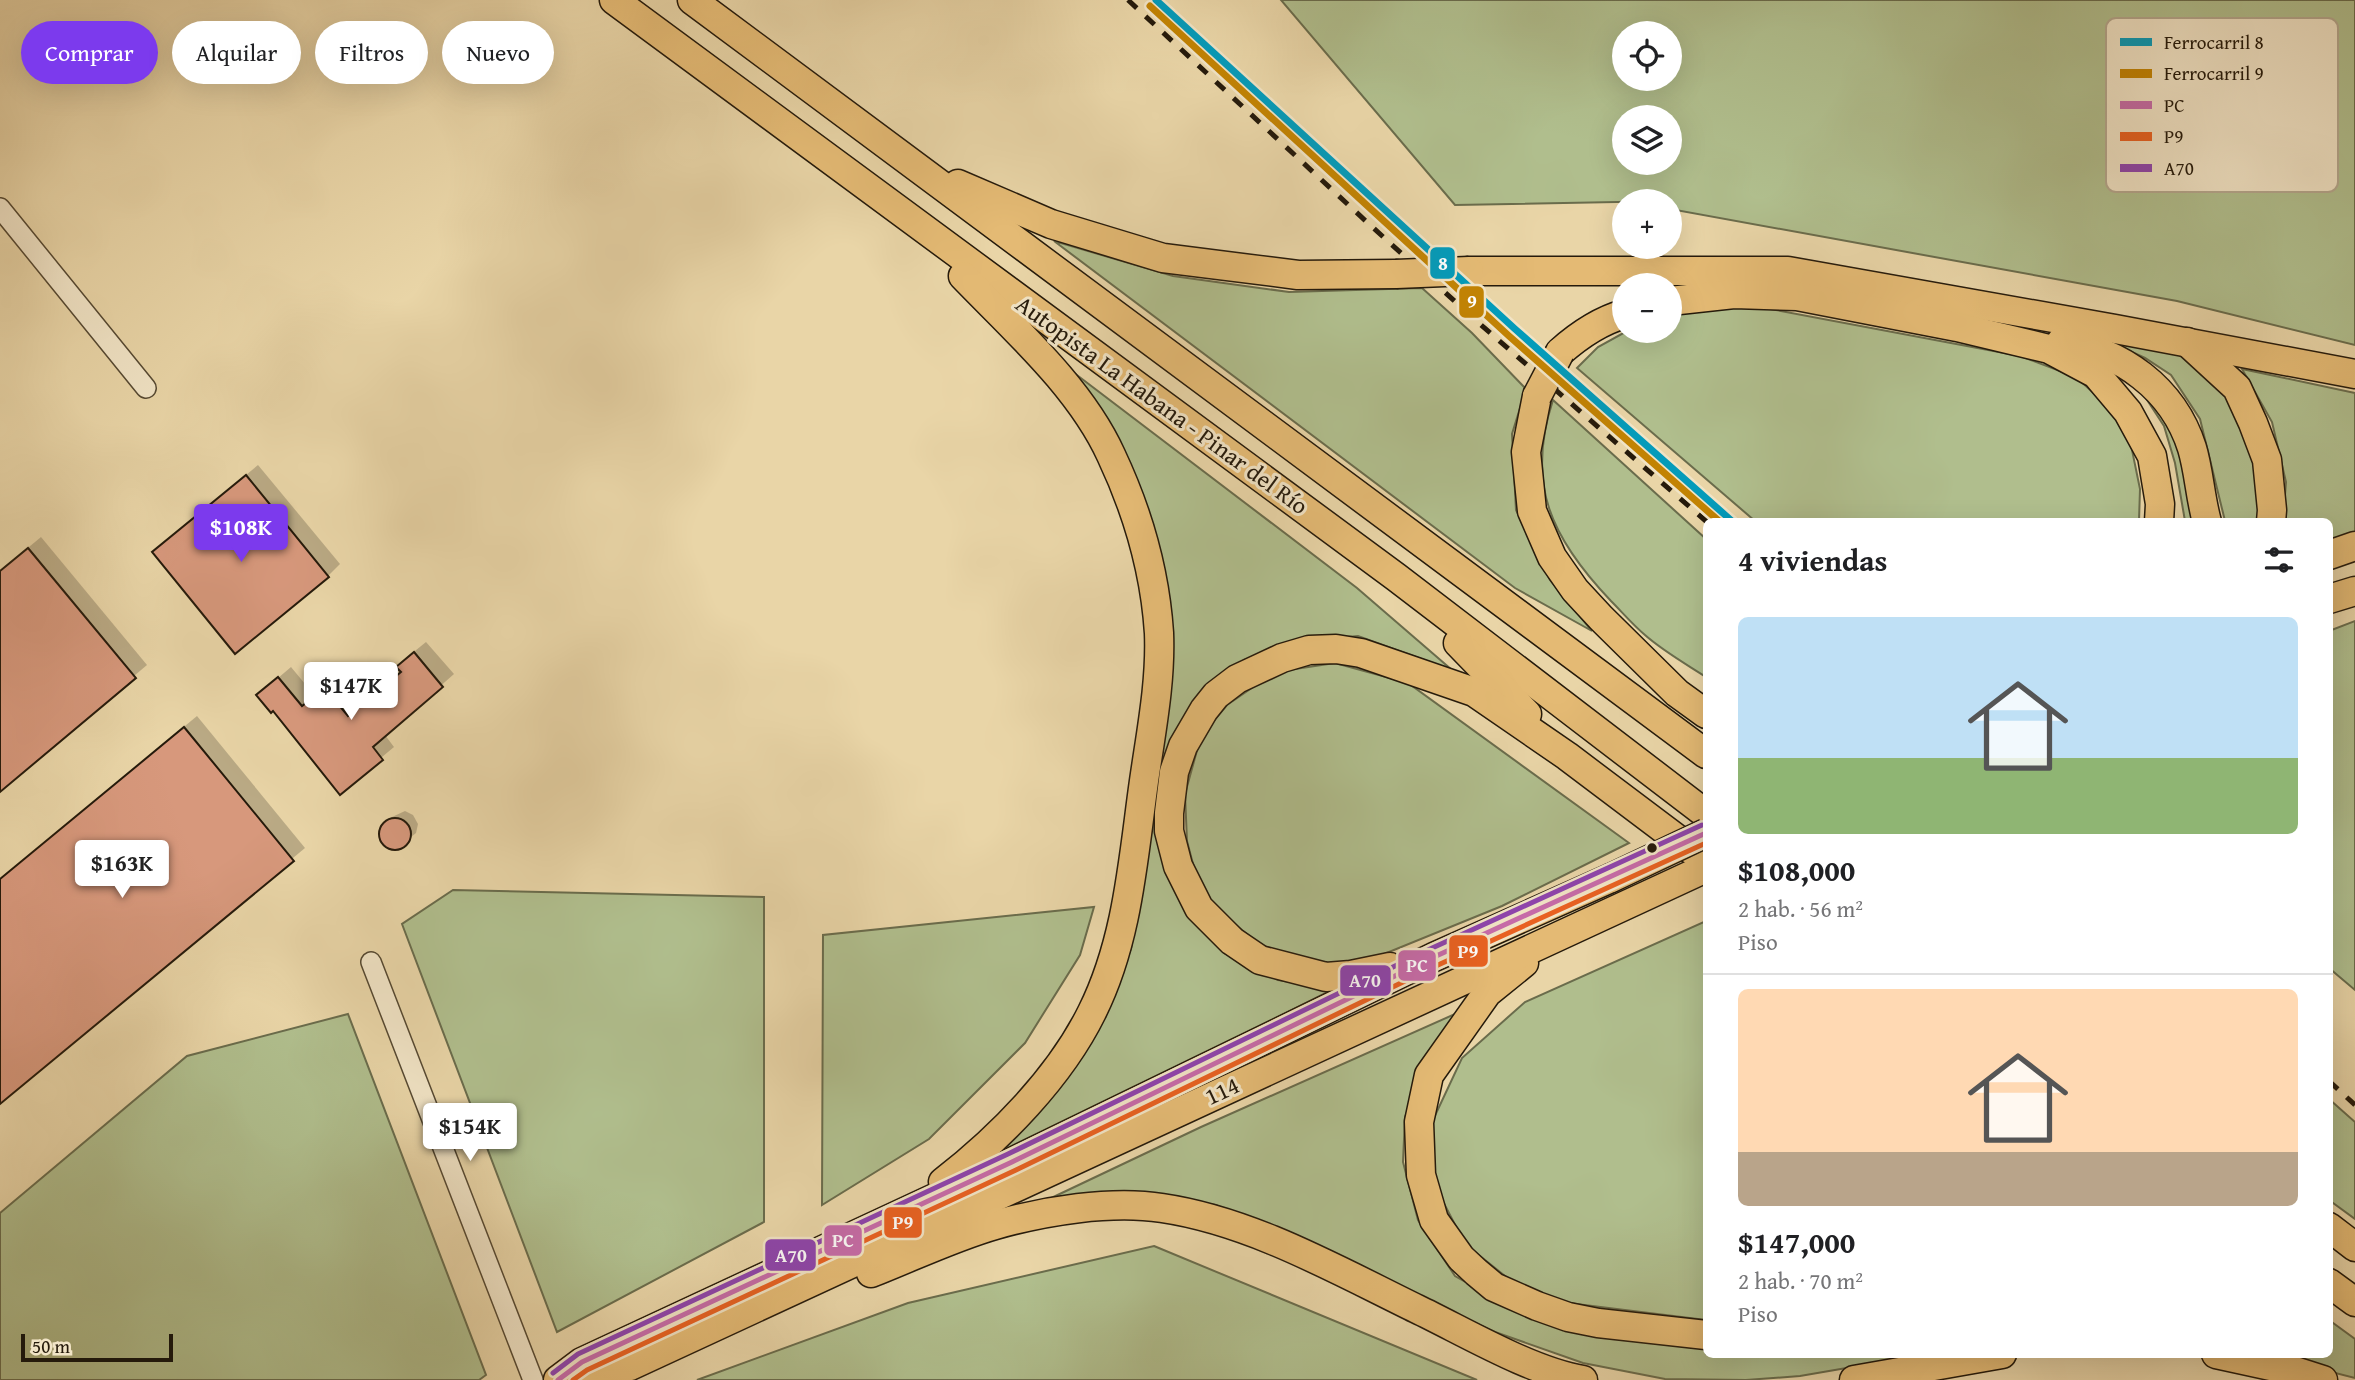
<!DOCTYPE html>
<html lang="es">
<meta charset="utf-8">
<style>
:root{--surface:#fff;--page:#f6f6f6;--text:#202124;--muted:#757577;--line:#e0e0e0;--accent:#7c3aed}
body{margin:0;font-family:"Gentium Book Plus",serif;background:var(--page);color:var(--text);height:100vh;display:flex;flex-direction:column;font-size:26px;white-space:nowrap}
*{box-sizing:border-box;margin:0}
p{font-size:23px;color:var(--muted)}
.icon{flex:none;width:38px;height:38px;fill:none;stroke:currentColor;stroke-width:2;stroke-linecap:round;stroke-linejoin:round}
.map{position:relative;flex:1;overflow:hidden}
.side{position:absolute;left:1703px;top:518px;width:630px;height:840px;display:flex;flex-direction:column;background:var(--surface);border-radius:10px;box-shadow:0 7px 28px #0002}
.side>*{flex:none}
.top-card{position:absolute;left:21px;top:21px;width:665px;height:63px;display:flex;gap:14px}
.buttons{position:absolute;left:1612px;top:21px;display:grid;gap:14px}
.buttons a{display:grid;place-items:center;width:70px;height:70px;border-radius:50%;background:var(--surface);box-shadow:0 7px 28px #0002;font-size:35px}
.scale{position:absolute;left:21px;bottom:18px;width:152px;box-sizing:border-box;padding-left:7px;border:4px solid #251a0b;border-top:0;font-size:19px;line-height:24px;white-space:nowrap;color:#251a0b;-webkit-text-stroke:5px #f1e4c6;paint-order:stroke}
.price{position:absolute;translate:-50% -60px;padding:0 16px;border-radius:7px;background:#fff;color:#222;font-size:23px;line-height:46px;filter:drop-shadow(0 2px 4px #0008)}
.price::after{content:'';position:absolute;left:50%;top:42px;width:21px;height:16px;margin-left:-10px;background:inherit;clip-path:polygon(0 0,100% 0,50% 100%)}
.price.selected{background:var(--accent);color:#fff}
ul{padding:0;list-style:none}
li{display:grid;align-content:center;gap:14px;height:371px;padding:0 35px}
li+li{border-top:2px solid var(--line)}
li span{display:grid;place-items:center;height:217px;border-radius:10px;color:#555}
li>.icon{margin-inline-start:auto}
span .icon{width:126px;height:126px;fill:#fffc;stroke-width:1}
li b{font-size:30px}
h2{display:flex;justify-content:space-between;align-items:center;height:84px;padding:0 35px;font-size:30px}
.chip{padding:0 24px;border-radius:32px;background:var(--surface);box-shadow:0 7px 28px #0002;font-size:24px;line-height:63px}
.chip.selected{background:var(--accent);color:#fff}
.map>svg:first-child{display:block}
.green{fill:#b0be8d;stroke:#6a6c4c;stroke-width:2;fill-rule:evenodd}
.shadow{fill:#0003}
.building{fill:#d7987c;stroke:#251a0b;stroke-width:2}
.lines{fill:none;stroke-linecap:round;stroke-linejoin:round}
.minor-casing{stroke:#564932;stroke-width:22}
.highway-casing{stroke:#251a0b;stroke-width:31}
.minor{stroke:#f1e4c6;stroke-width:19}
.highway{stroke:#e4ba74;stroke-width:28}
.rail{stroke:#251a0b;stroke-width:5;stroke-dasharray:12 12;stroke-linecap:butt}
.highway-bridge-casing{stroke:#251a0b;stroke-width:31;stroke-linecap:butt}
.highway-bridge{stroke:#e4ba74;stroke-width:28}
.bus-1-casing{stroke:#f1e4c6;stroke-width:10}
.bus-2-casing{stroke:#f1e4c6;stroke-width:10}
.bus-3-casing{stroke:#f1e4c6;stroke-width:10}
.bus-1{stroke:#c66ba8;stroke-width:5}
.bus-2{stroke:#e86121;stroke-width:5}
.bus-3{stroke:#8e44ad;stroke-width:5}
.rail-1-casing{stroke:#f1e4c6;stroke-width:12}
.rail-2-casing{stroke:#f1e4c6;stroke-width:12}
.rail-1{stroke:#049bba;stroke-width:7}
.rail-2{stroke:#c28303;stroke-width:7}
.bus-dot{fill:#251a0b;stroke:#f1e4c6;stroke-width:2.5}
.labels{text-anchor:middle;stroke-width:6;stroke-linejoin:round;paint-order:stroke}
.street-label{font-size:24px;fill:#251a0b;stroke:#f1e4c6}
.key{fill:#f1e4c6;stroke:#b4a78e;stroke-width:2}
.key-label{font-size:19px;fill:#251a0b}
.line-badge{stroke:#f1e4c6;stroke-width:2.5}
.badge-label{font-size:19px;text-anchor:middle;font-weight:bold;fill:#fff}
</style>
<div class="map">
<svg width="2355" height="1380" viewBox="0 0 2355 1380">
<rect width="100%" height="100%" fill="#e9d5a7"/>
<filter id="stains"><feTurbulence type="fractalNoise" baseFrequency=".00286" numOctaves="4"/><feColorMatrix values="0 0 0 0 .2 0 0 0 0 .09 0 0 0 0 .02 0 0 0 .5 -.17"/></filter>
<radialGradient id="worn" r=".72"><stop offset=".6" stop-color="#630" stop-opacity="0"/><stop offset="1" stop-color="#630" stop-opacity=".3"/></radialGradient>
<g class="green">
<path d="M1281,0h1074v345l-178,-44 -507,-92v-8l-215,4zM1670,33v46h-46v-46zM1670,117v46h-46v-46z"/>
<polygon points="1054,241 1173,276 1289,292 1422,288 1472,333 1526,389 1512,434 1516,510 1550,580 1592,631 1515,588"/>
<polygon points="1689,308 1765,308 2020,356 2076,377 2110,408 2131,445 2140,489 2139,521 1755,521 1577,368 1598,347 1627,331 1670,331 1670,315"/>
<polygon points="2108,341 2185,355 2224,392 2247,439 2260,487 2259,521 2225,521 2200,419 2171,375 2145,358"/>
<polygon points="1065,366 1357,588 1452,670 1358,636 1300,641 1244,660 1198,695 1168,747 1182,904 1224,953 1278,980 1334,989 990,1160 1098,1026 1131,949 1145,865 1171,649"/>
<polygon points="2242,369 2355,393 2355,532 2329,541 2329,522 2283,521 2286,482 2272,422"/>
<polygon points="2136,383 2163,409 2180,446 2199,521 2185,521 2175,463 2164,426"/>
<path d="M1553,400l153,139v138c-20,-13 -43,-26 -61,-42 -12,-10 -23,-23 -34,-34 -59,-62 -86,-116 -58,-201z"/>
<polygon points="2355,621 2355,990 2329,968 2329,631"/>
<polygon points="1335,663 1408,683 1629,843 1502,906 1362,963 1312,964 1259,944 1219,911 1198,883 1187,841 1185,794 1201,736 1227,705 1275,672"/>
<polygon points="453,890 764,897 764,1222 557,1332 402,924"/>
<polygon points="1094,907 1080,955 1025,1043 929,1139 822,1205 823,935"/>
<polygon points="1706,921 1706,1320 1560,1302 1510,1280 1465,1244 1436,1188 1432,1122 1462,1058 1525,1002"/>
<polygon points="1473,1006 1430,1056 1405,1117 1403,1162 1418,1220 1455,1276 1503,1303 1706,1343 1706,1354 1922,1355 1800,1376 1746,1380 1665,1379 1583,1363 1495,1332 1216,1205 1133,1193 1047,1200 1201,1127"/>
<polygon points="348,1014 486,1375 479,1380 0,1380 0,1213 187,1056"/>
<polygon points="2329,1099 2355,1122 2355,1219 2329,1200"/>
<polygon points="1154,1246 1477,1380 697,1380 908,1303"/>
<polygon points="2329,1320 2355,1339 2355,1378 2265,1355 2329,1354"/>
</g>
<g class="shadow">
<polygon points="258,465 340,564 328,576 166,541"/>
<polygon points="41,537 147,665 0,789 0,571"/>
<polygon points="426,642 454,674 385,735 394,747 340,792 271,684 291,667 315,696 338,677 361,706 402,671 410,655"/>
<polygon points="197,716 305,848 0,1102 0,879"/>
<polygon points="405,811 413,815 418,824 416,833 396,849 383,843 380,834 384,825 392,817"/>
</g>
<g class="building">
<polygon points="246,475 329,577 235,654 152,552"/>
<polygon points="28,548 136,678 0,792 0,571"/>
<polygon points="414,652 443,687 373,747 383,760 340,795 273,711 271,713 256,695 278,677 302,706 325,688 348,716 401,672 396,667"/>
<polygon points="184,727 294,861 0,1104 0,879"/>
<circle cx="395" cy="834" r="16"/>
</g>
<g class="lines">
<defs>
<g id="minor">
<polyline points="0,208 146,388"/>
<polyline points="371,962 533,1380"/>
</g>
<g id="highway">
<polyline points="614,0 1396,577 1706,814"/>
<polyline points="692,0 1706,754"/>
<polyline points="958,184 1051,224 1163,258 1298,275 1396,274"/>
<polyline points="1469,271 1788,271 2115,329 2355,374"/>
<polyline points="1670,301 1734,294 1797,296 1957,327 2049,349 2096,374 2128,412 2152,456 2160,504 2159,522"/>
<path d="M2061,342c60,9 112,46 131,106 7,23 8,49 15,74"/>
<polyline points="2187,342 2237,388 2253,423 2267,460 2272,510 2271,522"/>
<path d="M1560,352c18,-16 40,-31 64,-38"/>
<polyline points="1537,396 1526,452 1532,511 1552,557 1575,590 1601,618 1677,693 1706,714"/>
<polyline points="2329,555 2355,546"/>
<polyline points="2329,599 2355,591"/>
<polyline points="1458,643 1527,714"/>
<polyline points="1524,963 1487,993 1429,1075 1419,1122 1421,1175 1434,1220 1461,1258 1476,1272 1494,1287 1537,1306 1568,1317 1598,1323 1706,1335"/>
<polyline points="1390,967 1351,975 1326,977 1260,960 1232,941 1199,908 1178,866 1169,831 1169,813 1174,772 1183,746 1204,710 1216,695 1237,679 1282,658 1309,650 1336,649 1361,653 1474,692 1567,756 1701,857"/>
<path d="M943,1182c57,-44 117,-105 149,-170 36,-72 41,-153 52,-231 7,-49 17,-99 15,-148 -4,-61 -22,-123 -48,-178 -31,-68 -97,-126 -148,-179"/>
<polyline points="2329,1227 2355,1247"/>
<path d="M871,1273c41,-16 82,-36 124,-48 49,-14 116,-25 167,-17 89,13 175,62 255,101 48,23 115,63 166,71"/>
<polyline points="2329,1283 2355,1302"/>
<polyline points="2216,1354 2298,1372 2323,1380"/>
<polyline points="558,1380 582,1362 1012,1162 1434,957 1611,878"/>
<polyline points="584,1380 630,1366 1706,868"/>
<polyline points="1854,1380 2002,1354"/>
</g>
</defs>
<use href="#minor" class="minor-casing"/>
<use href="#highway" class="highway-casing"/>
<use href="#minor" class="minor"/>
<use href="#highway" class="highway"/>
<g class="rail">
<polyline points="1128,0 1370,225 1480,324 1707,522"/>
<polyline points="2329,1081 2355,1105"/>
</g>
<defs>
<g id="highway-bridge">
<polyline points="1396,274 1469,271"/>
<polyline points="1537,396 1560,352"/>
<polyline points="1611,878 1706,833"/>
</g>
</defs>
<use href="#highway-bridge" class="highway-bridge-casing"/>
<use href="#highway-bridge" class="highway-bridge"/>
<defs>
<polyline id="bus-1" points="558,1380 582,1362 1012,1162 1434,957 1706,833"/>
<polyline id="bus-2" points="573,1380 587,1370 1016,1170 1438,965 1706,843"/>
<polyline id="bus-3" points="553,1373 578,1354 1008,1154 1430,949 1702,825"/>
</defs>
<use href="#bus-1" class="bus-1-casing"/>
<use href="#bus-2" class="bus-2-casing"/>
<use href="#bus-3" class="bus-3-casing"/>
<use href="#bus-1" class="bus-1"/>
<use href="#bus-2" class="bus-2"/>
<use href="#bus-3" class="bus-3"/>
<defs>
<polyline id="rail-1" points="1156,0 1515,329 1733,522"/>
<polyline id="rail-2" points="1150,6 1509,336 1720,522"/>
</defs>
<use href="#rail-1" class="rail-1-casing"/>
<use href="#rail-2" class="rail-2-casing"/>
<use href="#rail-1" class="rail-1"/>
<use href="#rail-2" class="rail-2"/>
</g>
<circle class="bus-dot" cx="1652" cy="848" r="6"/>
<g class="labels">
<g class="street-label">
<text transform="translate(1162 405) rotate(36)" y="8">Autopista La Habana - Pinar del Río</text>
<text transform="translate(1222 1091) rotate(-25)" y="8">114</text>
</g>
</g>
<rect x="2106" y="18" width="232" height="174" rx="10" class="key"/>
<rect x="2120" y="38" width="32" height="8" fill="#049bba"/>
<rect x="2120" y="69" width="32" height="9" fill="#c28303"/>
<rect x="2120" y="101" width="32" height="8" fill="#c66ba8"/>
<rect x="2120" y="132" width="32" height="9" fill="#e86121"/>
<rect x="2120" y="164" width="32" height="8" fill="#8e44ad"/>
<g class="key-label">
<text x="2164" y="49">Ferrocarril 8</text>
<text x="2164" y="80">Ferrocarril 9</text>
<text x="2164" y="112">PC</text>
<text x="2164" y="143">P9</text>
<text x="2164" y="175">A70</text>
</g>
<g class="line-badge">
<rect x="1429" y="246" width="27" height="34" rx="7" fill="#049bba"/>
<rect x="1458" y="285" width="27" height="34" rx="7" fill="#c28303"/>
<rect x="1448" y="934" width="41" height="34" rx="7" fill="#e86121"/>
<rect x="1397" y="949" width="40" height="33" rx="7" fill="#c66ba8"/>
<rect x="1339" y="964" width="53" height="33" rx="7" fill="#8e44ad"/>
<rect x="883" y="1206" width="40" height="33" rx="7" fill="#e86121"/>
<rect x="823" y="1224" width="40" height="33" rx="7" fill="#c66ba8"/>
<rect x="764" y="1238" width="53" height="34" rx="7" fill="#8e44ad"/>
</g>
<g class="badge-label">
<text x="1443" y="270">8</text>
<text x="1472" y="308">9</text>
<text x="1468" y="958">P9</text>
<text x="1417" y="972">PC</text>
<text x="1365" y="987">A70</text>
<text x="903" y="1229">P9</text>
<text x="843" y="1247">PC</text>
<text x="791" y="1262">A70</text>
</g>
<rect width="100%" height="100%" filter="url(#stains)"/>
<rect width="100%" height="100%" fill="url(#worn)"/>
</svg>
<div class="buttons">
<a><svg class="icon" aria-label="locate" viewBox="0 0 24 24"><circle cx="12" cy="12" r="6"/><path d="M12 2v4M12 18v4M2 12h4M18 12h4"/></svg></a>
<a><svg class="icon" aria-label="layers" viewBox="0 0 24 24"><path d="M12 4l9 5-9 5-9-5zM3 14l9 5 9-5"/></svg></a>
<a>+</a>
<a>−</a>
</div>
<div class="scale">50 m</div>
<b class="price selected" style="left:241px;top:564px">$108K</b>
<b class="price" style="left:351px;top:722px">$147K</b>
<b class="price" style="left:122px;top:900px">$163K</b>
<b class="price" style="left:470px;top:1163px">$154K</b>
<div class="top-card">
<a class="chip selected">Comprar</a>
<a class="chip">Alquilar</a>
<a class="chip">Filtros</a>
<a class="chip">Nuevo</a>
</div>
<section class="side">
<h2>4 viviendas<svg class="icon" aria-label="filters" viewBox="0 0 24 24"><path d="M4 7h16M4 17h16"/><circle cx="9" cy="7" r="2"/><circle cx="15" cy="17" r="2"/></svg></h2>
<ul>
<li><span style="background:linear-gradient(#bfe0f5 65%,#8fb573 0)"><svg class="icon" aria-label="home" viewBox="0 0 24 24"><path d="M3 11l9-7 9 7M6 9v11h12V9"/></svg></span><div><b>$108,000</b><p>2 hab. · 56 m²</p><p>Piso</p></div></li>
<li><span style="background:linear-gradient(#ffd9b3 75%,#b9a48a 0)"><svg class="icon" aria-label="home" viewBox="0 0 24 24"><path d="M3 11l9-7 9 7M6 9v11h12V9"/></svg></span><div><b>$147,000</b><p>2 hab. · 70 m²</p><p>Piso</p></div></li>
</ul>
</section>
</div>
